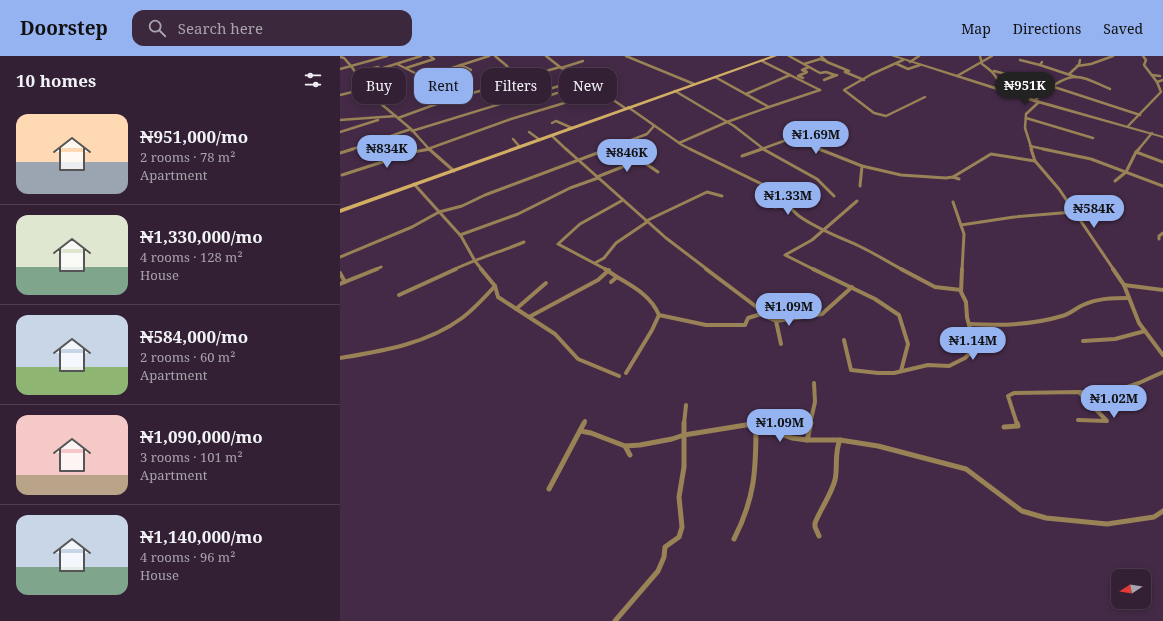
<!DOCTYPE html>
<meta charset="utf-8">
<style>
:root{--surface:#332034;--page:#3b283c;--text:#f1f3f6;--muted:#a9a3ac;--line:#4e3e4f;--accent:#95b2f1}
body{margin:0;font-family:"Noto Serif",serif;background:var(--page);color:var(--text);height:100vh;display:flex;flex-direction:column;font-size:15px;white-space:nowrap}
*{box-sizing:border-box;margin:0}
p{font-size:13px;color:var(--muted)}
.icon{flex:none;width:22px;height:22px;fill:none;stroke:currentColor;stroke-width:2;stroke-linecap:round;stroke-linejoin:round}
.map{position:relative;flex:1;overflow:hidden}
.panel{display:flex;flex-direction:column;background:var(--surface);width:340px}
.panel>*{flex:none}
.hud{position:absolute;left:12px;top:12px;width:380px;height:36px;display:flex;gap:8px}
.needle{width:26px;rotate:258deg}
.tools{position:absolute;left:771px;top:513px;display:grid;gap:8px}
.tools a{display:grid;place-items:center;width:40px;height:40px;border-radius:8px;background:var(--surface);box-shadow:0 2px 10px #0003,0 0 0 1px var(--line);font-size:20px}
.price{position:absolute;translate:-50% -34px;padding:0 9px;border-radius:14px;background:var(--accent);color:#111;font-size:13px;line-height:26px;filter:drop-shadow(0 1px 2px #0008)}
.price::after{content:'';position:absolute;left:50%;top:24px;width:12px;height:9px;margin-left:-6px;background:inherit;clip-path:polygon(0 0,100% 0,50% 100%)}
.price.active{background:#222;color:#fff}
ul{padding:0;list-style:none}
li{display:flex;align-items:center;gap:12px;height:100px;padding:0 16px}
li+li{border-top:1px solid var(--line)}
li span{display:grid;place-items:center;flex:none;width:112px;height:80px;border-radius:12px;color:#555}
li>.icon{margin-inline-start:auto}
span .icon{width:48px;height:48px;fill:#fffc;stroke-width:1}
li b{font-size:17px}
h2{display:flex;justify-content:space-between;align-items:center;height:48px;padding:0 16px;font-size:17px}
.tag{padding:0 14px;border-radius:12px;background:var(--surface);box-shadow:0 2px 10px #0003,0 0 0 1px var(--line);font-size:14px;line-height:36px}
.tag.active{background:var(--accent);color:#111}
header{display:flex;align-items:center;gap:24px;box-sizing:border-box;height:56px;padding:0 20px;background:var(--accent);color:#111}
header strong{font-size:19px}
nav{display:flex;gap:22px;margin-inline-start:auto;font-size:14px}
.search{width:280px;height:36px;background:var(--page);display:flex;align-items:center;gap:10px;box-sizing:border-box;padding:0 14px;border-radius:12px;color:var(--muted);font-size:15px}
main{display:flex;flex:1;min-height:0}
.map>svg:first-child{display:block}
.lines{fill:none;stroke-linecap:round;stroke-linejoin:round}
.minor-far3{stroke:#998256;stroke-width:2.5}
.minor-far2{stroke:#998256;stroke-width:3}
.minor-far1{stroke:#998256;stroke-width:4}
.minor{stroke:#998256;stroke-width:5}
.tertiary{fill:#998256;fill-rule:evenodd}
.secondary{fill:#d2ae64;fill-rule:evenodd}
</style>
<header>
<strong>Doorstep</strong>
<div class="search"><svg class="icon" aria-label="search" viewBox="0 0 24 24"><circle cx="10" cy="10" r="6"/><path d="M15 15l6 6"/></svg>Search here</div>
<nav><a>Map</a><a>Directions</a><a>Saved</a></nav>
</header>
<main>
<section class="panel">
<h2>10 homes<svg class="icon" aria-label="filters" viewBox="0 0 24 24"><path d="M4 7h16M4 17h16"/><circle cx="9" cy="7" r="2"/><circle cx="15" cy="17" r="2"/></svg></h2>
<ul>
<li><span style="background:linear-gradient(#ffd9b3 60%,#9aa5b1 0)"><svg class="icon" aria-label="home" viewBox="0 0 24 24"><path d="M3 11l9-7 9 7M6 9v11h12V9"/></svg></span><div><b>₦951,000/mo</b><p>2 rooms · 78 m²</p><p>Apartment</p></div></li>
<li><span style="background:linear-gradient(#dfe7d0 65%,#7fa58c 0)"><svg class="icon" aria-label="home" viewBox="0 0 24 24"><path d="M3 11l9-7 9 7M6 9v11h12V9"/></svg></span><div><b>₦1,330,000/mo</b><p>4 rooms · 128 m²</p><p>House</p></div></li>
<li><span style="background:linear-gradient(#c9d6e8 65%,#8fb573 0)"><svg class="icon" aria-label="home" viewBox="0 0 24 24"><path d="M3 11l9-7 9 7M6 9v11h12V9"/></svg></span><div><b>₦584,000/mo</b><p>2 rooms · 60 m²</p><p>Apartment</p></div></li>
<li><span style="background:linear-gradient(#f6c9c9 75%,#b9a48a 0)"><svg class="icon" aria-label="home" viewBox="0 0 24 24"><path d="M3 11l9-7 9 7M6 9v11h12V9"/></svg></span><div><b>₦1,090,000/mo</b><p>3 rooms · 101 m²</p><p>Apartment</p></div></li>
<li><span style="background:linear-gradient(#c9d6e8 65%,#7fa58c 0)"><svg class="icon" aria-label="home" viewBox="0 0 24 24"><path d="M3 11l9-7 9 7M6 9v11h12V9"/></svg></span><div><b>₦1,140,000/mo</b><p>4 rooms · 96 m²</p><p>House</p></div></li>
</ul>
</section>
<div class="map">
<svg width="823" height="565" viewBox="0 0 823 565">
<rect width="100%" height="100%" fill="#442a46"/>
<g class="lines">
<g class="minor-far3">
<polyline points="155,0 167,10 175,24 220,11 247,26 285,52"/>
<polyline points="206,0 220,11"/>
<polyline points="286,0 354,28"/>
<polyline points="449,0 480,17 486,16 495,19 484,24 497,19"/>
<polyline points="481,0 487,6 509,15 505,16"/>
<path d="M640,0l2,8c10,7 16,12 18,25"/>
<polyline points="803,0 806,4 804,9 817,26"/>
<polyline points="0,1 4,2 11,10 34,42 71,73 90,94"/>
<polyline points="563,4 532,18 504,34 534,57 546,60 585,41"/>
<polyline points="680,4 700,9"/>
<polyline points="422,5 480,34"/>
<polyline points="570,6 579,0"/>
<polyline points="702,6 700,9 736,21"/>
<polyline points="57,8 91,25 112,42"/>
<polyline points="464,8 480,3 486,5"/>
<polyline points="557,8 568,13 580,9"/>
<polyline points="120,9 131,14"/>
<polyline points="737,10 751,8 773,0"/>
<polyline points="66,12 94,3 90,0"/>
<polyline points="221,12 243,5"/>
<polyline points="0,13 47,0"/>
<polyline points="654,15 708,29 800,59"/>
<polyline points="16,16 38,11 40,13 81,0"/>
<polyline points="505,16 524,24"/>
<polyline points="729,18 739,9 740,4"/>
<polyline points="812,19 820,20"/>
<polyline points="617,20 652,0"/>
<polyline points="84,21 149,0"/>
<polyline points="463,22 458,20 467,16 462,14 469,11"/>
<polyline points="92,25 108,21"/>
<polyline points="206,34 211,39 217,37"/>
<polyline points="335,35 394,70 425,94"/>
<polyline points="406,38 450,19"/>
<polyline points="0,39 53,26 52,21"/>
<polyline points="231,40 235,38 240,42"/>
<polyline points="178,42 185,48"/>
<path d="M694,45c10,-9 26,-23 40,-24 12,-1 25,8 36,12"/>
<polyline points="288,51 342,89 352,94"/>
<polyline points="429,51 480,34"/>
<polyline points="58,62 113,42 155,31 155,21"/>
<polyline points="686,62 753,82"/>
<polyline points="0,64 56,60"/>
<polyline points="212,67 216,65 232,72"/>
<polyline points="788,70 821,36 817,26 823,24"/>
<polyline points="72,75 242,23"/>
<polyline points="0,76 38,64"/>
<polyline points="189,76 200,84"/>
<polyline points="212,80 227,94"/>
<polyline points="452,82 458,74"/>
<polyline points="173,83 180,91"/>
<polyline points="339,87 387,66 429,51 375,21"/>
<polyline points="690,90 708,94"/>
<polyline points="10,94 71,73"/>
<polyline points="85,94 171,63 261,36"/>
<polyline points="265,94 307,78 314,70"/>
<polyline points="419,94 452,82 481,94"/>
<polyline points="692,94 685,72 686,58 699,46"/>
<polyline points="798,94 812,77"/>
</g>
<g class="minor-far2">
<polyline points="89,93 114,115"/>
<polyline points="226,93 326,182 368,214"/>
<path d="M350,93l84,41c10,8 15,18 25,26 18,13 40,21 60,30 15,7 29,16 44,24"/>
<polyline points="423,93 477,123 494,140"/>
<polyline points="479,93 522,110 520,130"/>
<polyline points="691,93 695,105 719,133 774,214"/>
<polyline points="703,93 751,103 823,130"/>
<polyline points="799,93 796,96 823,106"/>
<polyline points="0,97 13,93"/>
<polyline points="402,100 422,93"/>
<polyline points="522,110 561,119 606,122 613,121 651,98 695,105"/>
<polyline points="2,119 73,96 90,93"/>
<polyline points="257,121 297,105 302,105 318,116"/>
<polyline points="613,121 619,123"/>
<polyline points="775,125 786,116 796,96"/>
<polyline points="74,128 121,180 135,205 142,214"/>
<polyline points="613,146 624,178 622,214"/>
<polyline points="435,151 446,148"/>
<polyline points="306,165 367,136 382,140"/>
<polyline points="621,169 674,161 733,156"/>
<polyline points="120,179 178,158 230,132 258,122"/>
<polyline points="819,183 819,180 823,177"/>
<polyline points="0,201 72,171 99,156 122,150 145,139 268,93"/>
<polyline points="255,207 264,202 276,187 307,166"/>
<polyline points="35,214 41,211"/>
<path d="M113,214c23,-11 47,-18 71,-28"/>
<polyline points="267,214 218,188 240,168 283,144"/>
<polyline points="475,214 445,199 472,184 517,145"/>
</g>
<g class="minor-far1">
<polyline points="141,213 155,230 158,241 215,278 238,303 279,320"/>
<polyline points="265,213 277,221"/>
<polyline points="473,213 535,243 559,259 568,288 561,315"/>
<polyline points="561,213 595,231 621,234"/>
<polyline points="773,213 784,229 799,267 823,299"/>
<polyline points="0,217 5,226"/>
<path d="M271,226l6,-5c17,10 34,19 42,38"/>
<polyline points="0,228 37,213"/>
<polyline points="784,229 823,234"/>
<polyline points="59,239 116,213"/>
<polyline points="176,253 206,227"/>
<polyline points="421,258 436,265 482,258 512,231"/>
<polyline points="189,261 258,224 269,214"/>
<polyline points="436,265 441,288"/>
<path d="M629,268c31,2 63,1 93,-8 8,-2 14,-8 21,-11 15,-7 30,-7 46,-7"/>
<polyline points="504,284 511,314 538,317 554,317 588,309 609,310 625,302 632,295 633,285 627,261 626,246 621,236 622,213"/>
<polyline points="743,285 775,283 805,275"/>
<path d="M0,302c42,-7 87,-14 122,-40 12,-9 23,-21 33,-32"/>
<polyline points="286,317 312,274 319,259 366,269 405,269 408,262 421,258 418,252 366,213"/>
<polyline points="738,364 767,365 739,336"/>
<polyline points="244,368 245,365"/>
<polyline points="344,368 346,349"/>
<polyline points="470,368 475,346 474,327"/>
<polyline points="677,368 668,340 674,337 740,336 764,339 799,327 823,316"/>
</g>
<g class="minor">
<polyline points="664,371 678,370 677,367"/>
<polyline points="241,375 251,377 285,390 290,399"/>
<polyline points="467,384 471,367"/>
<polyline points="285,390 300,389 332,383 344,379 412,368 452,382 467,384 500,384 538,390 626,413 682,455 706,462 767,468 814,461 823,455"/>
<polyline points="209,433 244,367"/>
<path d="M479,480l-4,-9v-4c6,-15 16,-28 20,-43 3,-13 -1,-27 5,-40"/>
<path d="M394,483c21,-41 22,-69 22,-114"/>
<polyline points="275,565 318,515 324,501 325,491 339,481 342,471 339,441 344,411 344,367"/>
</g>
<polygon class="tertiary" points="551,0 557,0 701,45 823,80 823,82 697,47"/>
<polygon class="secondary" points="431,0 437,0 0,157 0,153"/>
</g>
</svg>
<div class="tools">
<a><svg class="needle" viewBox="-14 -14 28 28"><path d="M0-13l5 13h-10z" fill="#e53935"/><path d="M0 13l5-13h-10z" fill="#a9a3ac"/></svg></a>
</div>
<b class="price active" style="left:685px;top:50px">₦951K</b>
<b class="price" style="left:476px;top:99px">₦1.69M</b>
<b class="price" style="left:47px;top:113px">₦834K</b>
<b class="price" style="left:287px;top:117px">₦846K</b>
<b class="price" style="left:448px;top:160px">₦1.33M</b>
<b class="price" style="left:754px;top:173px">₦584K</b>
<b class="price" style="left:449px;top:271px">₦1.09M</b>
<b class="price" style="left:633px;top:305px">₦1.14M</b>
<b class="price" style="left:774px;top:363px">₦1.02M</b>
<b class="price" style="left:440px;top:387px">₦1.09M</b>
<div class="hud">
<a class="tag">Buy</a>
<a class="tag active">Rent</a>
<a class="tag">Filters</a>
<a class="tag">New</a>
</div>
</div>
</main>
